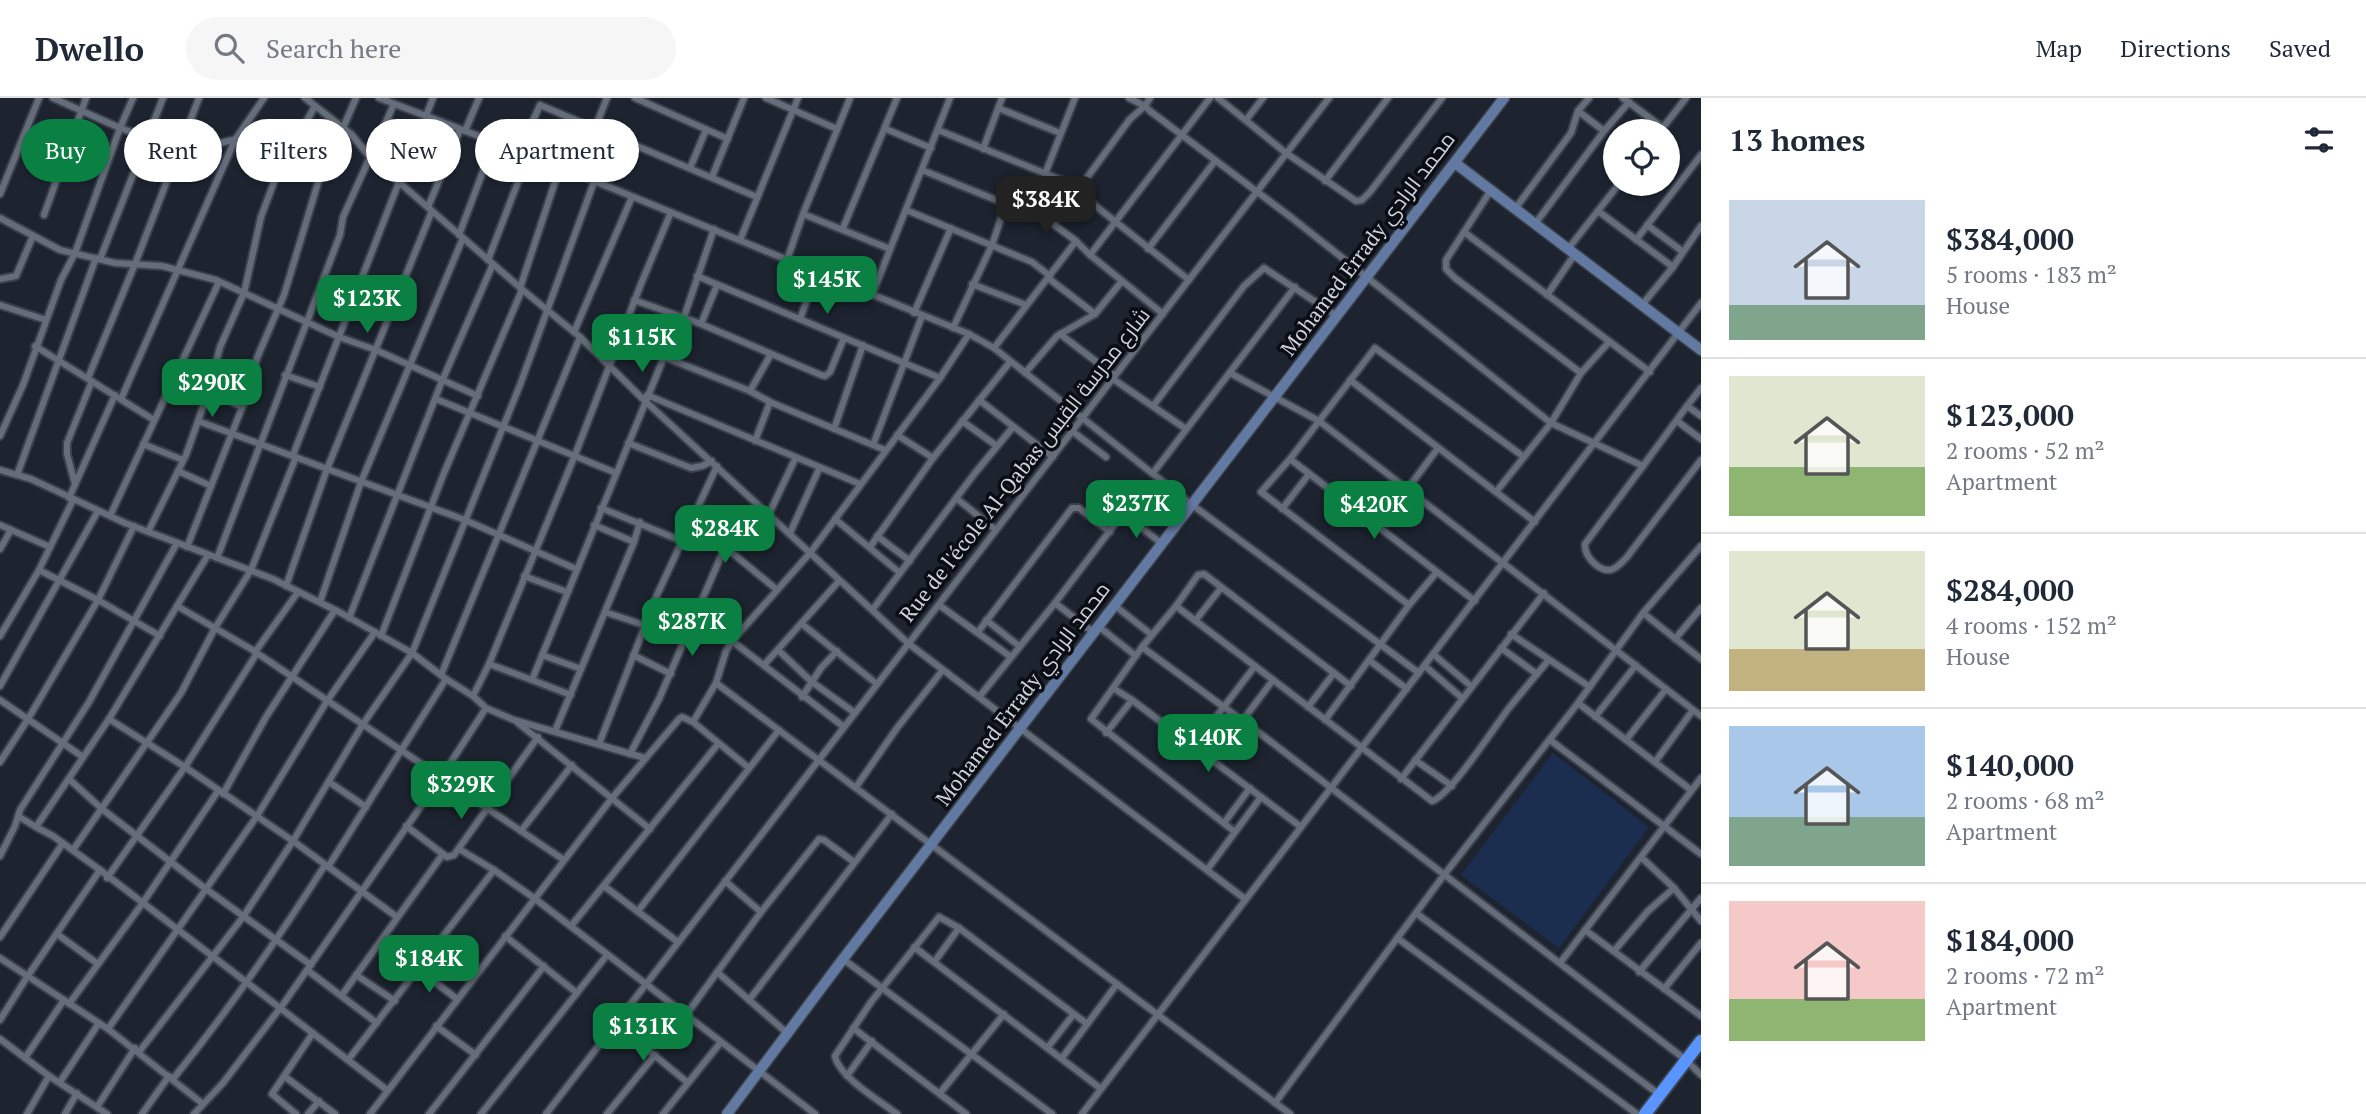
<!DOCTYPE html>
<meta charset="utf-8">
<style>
:root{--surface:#fff;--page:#f6f6f7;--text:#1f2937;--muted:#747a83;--line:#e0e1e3;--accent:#0b8043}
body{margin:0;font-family:"PT Serif",Cairo,serif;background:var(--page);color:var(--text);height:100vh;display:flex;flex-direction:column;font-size:26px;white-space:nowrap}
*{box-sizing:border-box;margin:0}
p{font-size:23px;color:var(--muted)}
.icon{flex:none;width:38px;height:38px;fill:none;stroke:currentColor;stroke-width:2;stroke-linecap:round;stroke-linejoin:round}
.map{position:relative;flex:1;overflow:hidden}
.sheet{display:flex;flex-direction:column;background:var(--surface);width:665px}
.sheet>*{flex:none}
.top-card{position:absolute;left:21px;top:21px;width:665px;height:63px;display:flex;gap:14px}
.buttons{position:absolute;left:1603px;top:21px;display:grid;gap:14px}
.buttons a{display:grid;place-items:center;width:77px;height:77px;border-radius:50%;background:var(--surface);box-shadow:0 2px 5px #0004;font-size:35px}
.price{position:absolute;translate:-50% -60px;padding:0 16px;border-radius:14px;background:var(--accent);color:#fff;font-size:23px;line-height:46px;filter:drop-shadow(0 2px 4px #0008)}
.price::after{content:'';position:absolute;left:50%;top:42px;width:21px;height:16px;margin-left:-10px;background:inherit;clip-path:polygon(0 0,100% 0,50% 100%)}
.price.on{background:#222;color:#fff}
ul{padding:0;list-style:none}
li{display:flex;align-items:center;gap:21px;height:175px;padding:0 28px}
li+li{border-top:2px solid var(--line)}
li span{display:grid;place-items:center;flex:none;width:196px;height:140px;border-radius:0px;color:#555}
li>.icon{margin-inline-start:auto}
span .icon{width:84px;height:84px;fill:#fffc;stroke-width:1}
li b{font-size:30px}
h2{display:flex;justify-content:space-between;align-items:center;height:84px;padding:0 28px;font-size:30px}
.tag{padding:0 24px;border-radius:32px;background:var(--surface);box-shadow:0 2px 5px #0004;font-size:24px;line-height:63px}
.tag.on{background:var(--accent);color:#fff}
header{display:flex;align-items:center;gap:42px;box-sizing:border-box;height:98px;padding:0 35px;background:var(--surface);border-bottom:2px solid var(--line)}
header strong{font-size:33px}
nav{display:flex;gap:38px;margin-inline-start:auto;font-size:24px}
.search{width:490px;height:63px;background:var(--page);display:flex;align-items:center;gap:18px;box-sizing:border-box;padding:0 24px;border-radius:38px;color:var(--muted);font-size:26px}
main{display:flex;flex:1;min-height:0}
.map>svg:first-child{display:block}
.green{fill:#1b2e4f}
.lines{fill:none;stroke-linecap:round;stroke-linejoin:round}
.street-casing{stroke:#3b414b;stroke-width:10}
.secondary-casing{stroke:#3b414b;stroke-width:13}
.highway-casing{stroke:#3b414b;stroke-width:16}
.street{stroke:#656d7b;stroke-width:6}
.secondary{stroke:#6279a2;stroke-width:10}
.highway{stroke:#5a94fe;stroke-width:12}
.labels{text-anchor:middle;stroke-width:7;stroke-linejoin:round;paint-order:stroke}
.street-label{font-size:21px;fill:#d0d4dc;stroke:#0a0d13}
</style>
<header>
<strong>Dwello</strong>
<div class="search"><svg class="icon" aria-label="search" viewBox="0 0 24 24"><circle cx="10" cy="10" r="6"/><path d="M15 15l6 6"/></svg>Search here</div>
<nav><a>Map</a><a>Directions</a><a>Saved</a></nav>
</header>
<main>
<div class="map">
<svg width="1701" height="1016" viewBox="0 0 1701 1016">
<rect width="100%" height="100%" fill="#1d2430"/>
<polygon class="green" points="1553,655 1649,729 1559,850 1461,777"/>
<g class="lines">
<defs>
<g id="street">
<polyline points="53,0 120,30 186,53 207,53 220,45 254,37 297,38"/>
<polyline points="305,0 351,36 370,59 524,193 580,239 645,303 909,546 1245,801"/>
<polyline points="379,0 560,69 969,236 994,250 1191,406 1419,575"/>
<polyline points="635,0 728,41"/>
<polyline points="766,0 837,31"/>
<polyline points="1150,0 1145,8 1150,13 1292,120 1551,325 1643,368 1687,308"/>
<polyline points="1218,0 1286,55 1356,103 1362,102 1370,94 1442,0"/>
<polyline points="1623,0 1663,30"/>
<polyline points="998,10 1060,35"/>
<polyline points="1578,13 1604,33"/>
<polyline points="426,18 433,0"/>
<polyline points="1246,22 1263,0"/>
<polyline points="343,30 356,0"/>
<polyline points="595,30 607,0"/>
<polyline points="886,31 931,50"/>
<polyline points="938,32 1081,90"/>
<polyline points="1661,32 1686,0"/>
<polyline points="465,33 479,0"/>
<polyline points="983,51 1002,0"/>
<polyline points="519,54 540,7 757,99"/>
<polyline points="690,70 706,32"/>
<polyline points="922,72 1006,106 1032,114 1053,126 1076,143 1090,157 1163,216"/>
<polyline points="1045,76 1075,0"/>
<polyline points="712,79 744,0"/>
<polyline points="1325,83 1388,0"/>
<polyline points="1491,92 1446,162 1446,171 1455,180 1581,275"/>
<polyline points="1078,94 1189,182"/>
<polyline points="0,96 39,0"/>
<polyline points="428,109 460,32"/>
<polyline points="1515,111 1571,35 1578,13 1589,0"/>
<polyline points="906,112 1032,164 1050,178"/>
<polyline points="1598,113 1673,169"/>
<polyline points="803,116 890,151"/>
<polyline points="44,117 86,0"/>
<polyline points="0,120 60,152 115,165 162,168 216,182 339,239 376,252 478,298"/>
<polyline points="1053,126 1130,21 1145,8 1129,0"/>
<polyline points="1535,126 1604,33 1629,4"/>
<polyline points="1647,127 1682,153"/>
<polyline points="843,130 897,0"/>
<polyline points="1464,134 1650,274"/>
<polyline points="459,137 494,44"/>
<polyline points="740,142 798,0"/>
<polyline points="1636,142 1701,57"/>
<polyline points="1148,151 1215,63"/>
<polyline points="1568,151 1619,86"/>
<polyline points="1090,157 1210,0"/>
<polyline points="100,161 163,0"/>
<polyline points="488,162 528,58"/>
<polyline points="787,162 803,116 850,0"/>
<polyline points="697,178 940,280"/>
<polyline points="1048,180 1095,216"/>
<polyline points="0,181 16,178 33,138"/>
<polyline points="972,186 1026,207"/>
<polyline points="520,190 560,69"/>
<polyline points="872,197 950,0"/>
<polyline points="1547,197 1575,156"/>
<polyline points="634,202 701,226 821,277 825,278 830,274 844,240"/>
<polyline points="0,207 46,222"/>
<polyline points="1642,207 1673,169 1701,128"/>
<polyline points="914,215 951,130"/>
<polyline points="684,219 714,131"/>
<polyline points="800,221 817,174"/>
<polyline points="701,226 717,187"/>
<polyline points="953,230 992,147 1006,106"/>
<polyline points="574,234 632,99"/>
<polyline points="1060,236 1115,278"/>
<polyline points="622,239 664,259 750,293 770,304 885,352"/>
<polyline points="35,248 154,322"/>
<polyline points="994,250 1076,143"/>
<polyline points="1025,275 1057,238 1095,216 1122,183"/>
<polyline points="1230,275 1319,323 1701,618"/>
<polyline points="175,276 242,309"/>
<polyline points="285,277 320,289"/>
<polyline points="88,280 135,166 199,0"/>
<polyline points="1113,281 1186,331"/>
<polyline points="1350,282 1535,424"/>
<polyline points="1701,290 1687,308 1701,318"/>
<polyline points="750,293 771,256"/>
<polyline points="647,297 860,386"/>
<polyline points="121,301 235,42 264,0"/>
<polyline points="436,301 616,375"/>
<polyline points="979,302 1053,359"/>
<polyline points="1153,308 1244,188 1264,170 1337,218"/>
<polyline points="198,323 465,422 576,471"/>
<polyline points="962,323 997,348"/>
<polyline points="1677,323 1701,341"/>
<polyline points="834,331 863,247"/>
<polyline points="1072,333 1106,359"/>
<polyline points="897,337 933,360"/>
<polyline points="0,338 23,287 61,182 75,155 120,30 133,0"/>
<polyline points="755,343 770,304"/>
<polyline points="628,345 691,370 702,368 712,363"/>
<polyline points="143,346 183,362"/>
<polyline points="873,347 922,218"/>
<polyline points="293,357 399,84 427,19"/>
<polyline points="1290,361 1475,503"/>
<path d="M1643,368l-58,78c-1,13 16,30 28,25 5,-2 10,-8 14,-12l74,-97"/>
<polyline points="0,372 31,381 125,425 273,481 341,515 412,555 446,581 473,598 486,610 514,622 645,660"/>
<polyline points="178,373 211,388"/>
<polyline points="1153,375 1295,189"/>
<polyline points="17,377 96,160"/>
<polyline points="361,384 463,140"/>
<polyline points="75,386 67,356 67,345 92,283"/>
<polyline points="1496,394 1551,325 1581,275 1609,244"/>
<polyline points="69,400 115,297"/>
<polyline points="956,400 996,432"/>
<polyline points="601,410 682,443"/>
<polyline points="1282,411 1309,376"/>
<polyline points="769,416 795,361"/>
<polyline points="110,418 219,184"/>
<polyline points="691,421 776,491"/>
<polyline points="835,421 900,475"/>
<polyline points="0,427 50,449"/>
<polyline points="1379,429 1438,350"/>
<polyline points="148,434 186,357 209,292 220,249 244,195 261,119 277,76 315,8"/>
<polyline points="790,435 819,371"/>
<polyline points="877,438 910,463"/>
<polyline points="634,444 640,424"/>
<polyline points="187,449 249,292 257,260 284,197 321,75 345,32"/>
<polyline points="870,449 933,360 1010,264"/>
<polyline points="0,451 11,432"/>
<polyline points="217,460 340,137 343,119 394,6"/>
<polyline points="39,472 98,502 134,428"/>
<polyline points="524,478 567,494"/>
<polyline points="286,488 327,371 432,113"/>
<polyline points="320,504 361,384"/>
<polyline points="1055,505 1093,534"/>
<polyline points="939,507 1011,559"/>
<polyline points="1114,507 1152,537"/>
<polyline points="1409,507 1261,394 1290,361 1375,250 1524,359"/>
<polyline points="177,508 208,457"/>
<path d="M1176,508l256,195c18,-5 63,-75 77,-93 13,-16 26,-32 39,-47"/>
<polyline points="873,511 975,375 1013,329"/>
<polyline points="605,514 644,527"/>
<polyline points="1643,515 1701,561"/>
<polyline points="349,520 442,283 493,166"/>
<polyline points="986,522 1019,548"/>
<polyline points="1195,523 1221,490"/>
<polyline points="802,526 877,586"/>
<polyline points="1098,528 1136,558"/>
<polyline points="978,534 1072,410 1079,410 1110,434"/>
<polyline points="1511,536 1590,589"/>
<polyline points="0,538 39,472 73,402"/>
<polyline points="381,538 444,375 522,192"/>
<polyline points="1675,541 1701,510"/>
<polyline points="732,543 844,629"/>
<polyline points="1142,549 1266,640 1686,962 1701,977"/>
<polyline points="1501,550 1537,576"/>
<polyline points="778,552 812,584 855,615"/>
<polyline points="255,554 298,494"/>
<polyline points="1433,556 1471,588"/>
<polyline points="542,557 581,571 634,444 594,427"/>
<polyline points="633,557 671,576"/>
<polyline points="1370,563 1407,591"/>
<polyline points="489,566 532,582 664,259"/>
<polyline points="764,567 839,483"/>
<polyline points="1425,568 1462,600"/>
<polyline points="441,577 580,239"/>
<polyline points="532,582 571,597"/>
<polyline points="716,585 1290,1016"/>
<polyline points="0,588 98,413"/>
<polyline points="1113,590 1132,602 1301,729"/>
<polyline points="473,598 489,566 575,357 641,186 671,114"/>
<polyline points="802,599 821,570 837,553"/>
<polyline points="979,599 1055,505 1121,418 1125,417 1161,445"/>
<polyline points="0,602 83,659"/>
<polyline points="1578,605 1691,692"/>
<polyline points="1308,609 1334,575"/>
<polyline points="1595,619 1636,567"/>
<polyline points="109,621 185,669 293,743 397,819"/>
<polyline points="1325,622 1409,507 1437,474"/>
<polyline points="693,624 716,585 726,553 732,543 810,455 940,280 969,236"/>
<polyline points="518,625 650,731"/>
<polyline points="555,633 581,571"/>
<polyline points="1106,635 1132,602"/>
<polyline points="1550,642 1701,756"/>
<polyline points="1626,642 1666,591"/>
<polyline points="599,646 657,497 717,368"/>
<polyline points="1194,648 1255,568"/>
<polyline points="630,656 659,601 725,449"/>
<polyline points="1213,662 1273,582"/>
<polyline points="1415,662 1452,688"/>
<polyline points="0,664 28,621 98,502 160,538"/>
<polyline points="1655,664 1693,612"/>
<polyline points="69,681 102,711 206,791 311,867"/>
<polyline points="1401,681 1544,495"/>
<polyline points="329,684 366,709"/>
<polyline points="856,689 897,630 942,573"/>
<polyline points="223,696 266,619 335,512"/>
<polyline points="18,718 36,729"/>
<polyline points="1224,725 1250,690"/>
<polyline points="406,728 447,759 454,757 538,639"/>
<polyline points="521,733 572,667"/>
<polyline points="1235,734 1091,621 1142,549 1176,508 1198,477 1204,476 1351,588"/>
<polyline points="459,751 494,772 534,800 815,1016"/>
<polyline points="73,752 181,595 215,530 251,472 296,359"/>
<polyline points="0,758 15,728 20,712 89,604 177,445"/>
<polyline points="1641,759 1674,790 1701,823"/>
<polyline points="328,769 446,581"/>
<polyline points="1207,772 1261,699"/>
<polyline points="107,780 185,669 257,555"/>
<polyline points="725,783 761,814"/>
<polyline points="604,788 678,844"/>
<polyline points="638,813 779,632"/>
<polyline points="1416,815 1660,997"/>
<polyline points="571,828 718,646"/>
<polyline points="1585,832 1701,918"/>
<polyline points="57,836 98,866"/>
<polyline points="505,838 577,895"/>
<polyline points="0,839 63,745"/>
<polyline points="1397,840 1637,1016"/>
<polyline points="914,849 1100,990"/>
<polyline points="1614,853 1648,813 1674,790"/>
<polyline points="0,860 108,931 257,718 327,603 375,534"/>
<polyline points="843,861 1052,1016"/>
<polyline points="935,863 959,830"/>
<polyline points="1560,865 1701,680"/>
<polyline points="418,871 457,901"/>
<polyline points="307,872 377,925"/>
<polyline points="717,874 787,935"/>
<polyline points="1639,874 1701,800"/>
<polyline points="356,877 395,903"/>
<polyline points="1664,891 1701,845"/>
<polyline points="342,897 443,756"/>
<polyline points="749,902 892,716"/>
<polyline points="69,906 142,806 218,693"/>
<polyline points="686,917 761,814 819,741 824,742 854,764"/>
<polyline points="0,922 27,879 100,772"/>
<polyline points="615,925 687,984"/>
<polyline points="436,928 476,957"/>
<polyline points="853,930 966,1016"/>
<polyline points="108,931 203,1006"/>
<polyline points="0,941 49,978 107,1016"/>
<polyline points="1048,949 1073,917"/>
<polyline points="139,954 243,819 293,743 363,626 412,555 520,287 594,84"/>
<polyline points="25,960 64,902"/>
<polyline points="1062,960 1117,886"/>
<polyline points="348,962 494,772"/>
<polyline points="284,978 335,1016"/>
<polyline points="847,978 872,943"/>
<path d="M173,981c55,-68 105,-140 152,-214"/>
<polyline points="60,984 99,925"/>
<polyline points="387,992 100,772 53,738 36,729 109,621 177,508 251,551 564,762"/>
<polyline points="940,995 1004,916"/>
<polyline points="1275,1005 1444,777 1578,605 1643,515 1701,448"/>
<polyline points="97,1009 135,950"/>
<polyline points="27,1016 49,978"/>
<polyline points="65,1016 77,995"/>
<polyline points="142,1016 169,978"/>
<polyline points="194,1016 223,985 284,905 442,678 486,610"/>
<polyline points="296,1016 272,996 313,935"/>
<polyline points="308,1016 319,1003"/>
<polyline points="370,1016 612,700 679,621 682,619 693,624 749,670"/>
<polyline points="429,1016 544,868"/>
<polyline points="481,1016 607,857"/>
<polyline points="546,1016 1329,0"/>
<polyline points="607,1016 655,957"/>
<polyline points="663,1016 721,944"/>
<path d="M897,1016c-17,-13 -58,-37 -62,-58l36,-54 68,-85 20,11 127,95"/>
<polyline points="1082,1016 1701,205"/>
</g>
<g id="secondary">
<polyline points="1455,65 1701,252"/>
<polyline points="727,1016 843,861 1504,0"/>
</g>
<polyline id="highway" points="1645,1016 1701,943"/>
</defs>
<use href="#street" class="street-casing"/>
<use href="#secondary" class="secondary-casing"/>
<use href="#highway" class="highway-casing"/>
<use href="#street" class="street"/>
<use href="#secondary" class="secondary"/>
<use href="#highway" class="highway"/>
</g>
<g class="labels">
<g class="street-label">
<text transform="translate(1368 146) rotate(-53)" y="7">Mohamed Errady محمد الرادي</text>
<text transform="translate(1025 367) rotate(-52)" y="7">Rue de l'école Al-Qabas شارع مدرسة القبس</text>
<text transform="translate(1023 596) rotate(-53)" y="7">Mohamed Errady محمد الرادي</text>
</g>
</g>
</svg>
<div class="buttons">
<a><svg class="icon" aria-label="locate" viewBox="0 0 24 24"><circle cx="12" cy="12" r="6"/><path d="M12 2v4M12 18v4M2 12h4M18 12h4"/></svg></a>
</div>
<b class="price on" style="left:1046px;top:138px">$384K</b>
<b class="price" style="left:827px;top:218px">$145K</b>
<b class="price" style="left:367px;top:237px">$123K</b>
<b class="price" style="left:642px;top:276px">$115K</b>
<b class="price" style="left:212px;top:321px">$290K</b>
<b class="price" style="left:1136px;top:442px">$237K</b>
<b class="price" style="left:1374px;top:443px">$420K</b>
<b class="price" style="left:725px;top:467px">$284K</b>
<b class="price" style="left:692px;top:560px">$287K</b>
<b class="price" style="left:1208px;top:676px">$140K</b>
<b class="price" style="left:461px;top:723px">$329K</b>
<b class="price" style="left:429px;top:897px">$184K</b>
<b class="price" style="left:643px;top:965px">$131K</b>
<div class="top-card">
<a class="tag on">Buy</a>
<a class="tag">Rent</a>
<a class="tag">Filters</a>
<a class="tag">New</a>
<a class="tag">Apartment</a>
</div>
</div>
<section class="sheet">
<h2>13 homes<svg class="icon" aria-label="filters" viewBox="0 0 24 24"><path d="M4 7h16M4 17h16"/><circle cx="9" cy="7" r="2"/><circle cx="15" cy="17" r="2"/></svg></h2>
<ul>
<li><span style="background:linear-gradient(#c9d6e8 75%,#7fa58c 0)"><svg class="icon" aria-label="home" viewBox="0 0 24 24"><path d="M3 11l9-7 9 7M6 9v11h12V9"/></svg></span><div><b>$384,000</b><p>5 rooms · 183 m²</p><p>House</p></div></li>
<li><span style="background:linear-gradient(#dfe7d0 65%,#8fb573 0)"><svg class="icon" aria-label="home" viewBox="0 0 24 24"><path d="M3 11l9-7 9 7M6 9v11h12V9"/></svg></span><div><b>$123,000</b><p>2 rooms · 52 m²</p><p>Apartment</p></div></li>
<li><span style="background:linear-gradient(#dfe7d0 70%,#c2b280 0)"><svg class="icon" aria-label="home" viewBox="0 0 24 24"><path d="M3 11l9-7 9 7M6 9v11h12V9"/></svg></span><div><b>$284,000</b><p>4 rooms · 152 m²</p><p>House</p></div></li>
<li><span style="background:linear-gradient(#a9c7e8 65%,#7fa58c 0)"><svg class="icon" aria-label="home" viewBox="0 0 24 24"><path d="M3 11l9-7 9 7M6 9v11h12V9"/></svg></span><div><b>$140,000</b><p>2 rooms · 68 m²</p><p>Apartment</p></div></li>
<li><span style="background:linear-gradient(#f6c9c9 70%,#8fb573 0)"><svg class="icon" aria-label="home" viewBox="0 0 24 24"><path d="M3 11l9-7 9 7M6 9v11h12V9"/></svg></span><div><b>$184,000</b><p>2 rooms · 72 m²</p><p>Apartment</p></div></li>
</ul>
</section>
</main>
